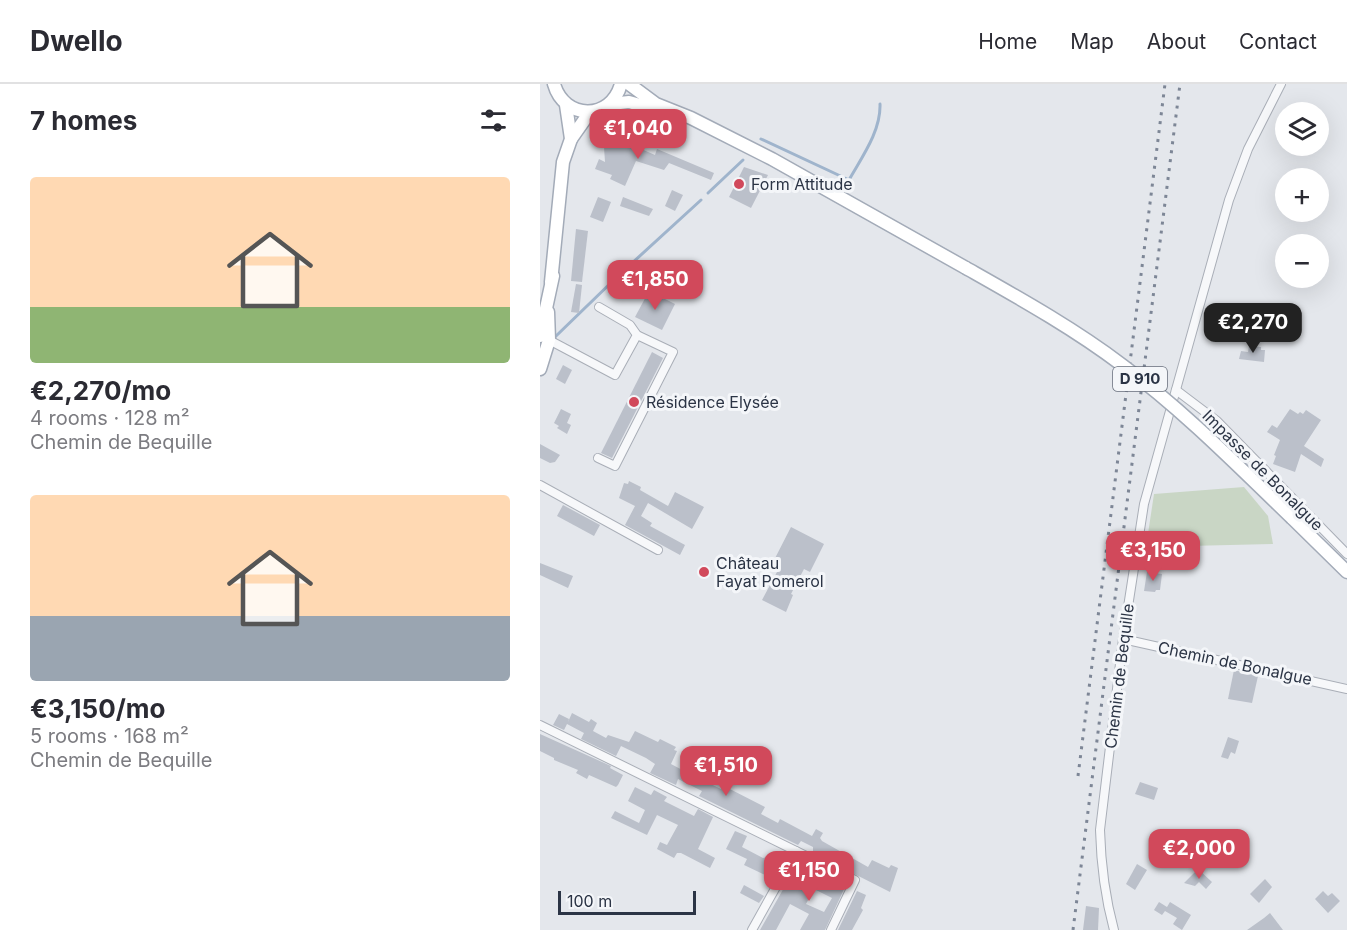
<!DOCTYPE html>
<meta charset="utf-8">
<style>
:root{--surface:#fff;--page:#f7f7f7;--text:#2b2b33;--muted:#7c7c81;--line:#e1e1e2;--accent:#d1495b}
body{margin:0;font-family:Inter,sans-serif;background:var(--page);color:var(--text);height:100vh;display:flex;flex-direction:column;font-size:22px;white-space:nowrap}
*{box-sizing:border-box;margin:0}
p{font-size:20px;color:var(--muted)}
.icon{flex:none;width:33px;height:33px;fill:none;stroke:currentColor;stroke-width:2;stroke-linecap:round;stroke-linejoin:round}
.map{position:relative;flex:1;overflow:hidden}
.details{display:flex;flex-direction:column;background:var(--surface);width:540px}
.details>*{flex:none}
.controls{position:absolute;left:735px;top:18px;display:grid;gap:12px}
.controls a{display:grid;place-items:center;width:54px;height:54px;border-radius:50%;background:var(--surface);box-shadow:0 6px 24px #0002;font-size:30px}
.scale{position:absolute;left:18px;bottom:15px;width:138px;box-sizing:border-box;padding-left:6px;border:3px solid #2b3445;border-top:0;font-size:16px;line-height:21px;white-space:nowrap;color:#2b3445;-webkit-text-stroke:4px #f4f6f9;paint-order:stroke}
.price{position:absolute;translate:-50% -51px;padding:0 14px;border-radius:12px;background:var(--accent);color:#fff;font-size:20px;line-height:39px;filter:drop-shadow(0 2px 3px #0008)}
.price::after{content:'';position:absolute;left:50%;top:36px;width:18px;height:14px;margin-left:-9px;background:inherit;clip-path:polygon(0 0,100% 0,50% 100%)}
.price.active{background:#222;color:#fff}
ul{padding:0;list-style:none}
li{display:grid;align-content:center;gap:12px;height:318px;padding:0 30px}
li span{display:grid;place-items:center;height:186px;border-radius:6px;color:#555}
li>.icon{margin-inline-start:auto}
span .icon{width:108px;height:108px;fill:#fffc;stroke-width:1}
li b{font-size:26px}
h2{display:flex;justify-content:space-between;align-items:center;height:72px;padding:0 30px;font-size:26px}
header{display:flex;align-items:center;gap:36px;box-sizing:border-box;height:84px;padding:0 30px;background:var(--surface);border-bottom:2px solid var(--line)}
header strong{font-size:28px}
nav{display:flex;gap:33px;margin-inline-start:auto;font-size:21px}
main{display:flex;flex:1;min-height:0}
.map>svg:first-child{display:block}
.green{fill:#c9d6c5}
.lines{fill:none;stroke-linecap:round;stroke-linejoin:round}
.stream{stroke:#9fb4cc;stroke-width:3}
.building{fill:#bbc0ca;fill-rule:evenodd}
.street-casing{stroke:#a9aeb7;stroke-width:10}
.primary-casing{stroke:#a3abb8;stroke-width:15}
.street{stroke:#f7f8fa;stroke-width:8}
.primary{stroke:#fff;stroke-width:12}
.rail{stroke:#7d8696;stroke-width:3;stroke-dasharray:3 6;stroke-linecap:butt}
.primary-bridge-casing{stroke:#a3abb8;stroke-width:15;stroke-linecap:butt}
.primary-bridge{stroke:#fff;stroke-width:12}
.poi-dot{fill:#d1495b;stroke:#f4f6f9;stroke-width:2}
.labels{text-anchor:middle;stroke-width:6;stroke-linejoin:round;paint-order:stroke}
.shield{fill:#f4f6f9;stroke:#676e7b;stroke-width:1.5}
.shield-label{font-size:15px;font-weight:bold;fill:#2b3445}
.poi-label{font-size:16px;fill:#2b3445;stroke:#f4f6f9;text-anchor:start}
.street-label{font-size:16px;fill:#2b3445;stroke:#f4f6f9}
</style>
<header>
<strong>Dwello</strong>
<nav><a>Home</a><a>Map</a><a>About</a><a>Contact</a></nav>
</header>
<main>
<section class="details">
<h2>7 homes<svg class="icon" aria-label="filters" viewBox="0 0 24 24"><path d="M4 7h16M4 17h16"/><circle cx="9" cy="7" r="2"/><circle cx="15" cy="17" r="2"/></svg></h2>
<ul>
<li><span style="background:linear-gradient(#ffd9b3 70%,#8fb573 0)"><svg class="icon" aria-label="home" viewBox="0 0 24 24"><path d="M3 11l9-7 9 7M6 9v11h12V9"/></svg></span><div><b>€2,270/mo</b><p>4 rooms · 128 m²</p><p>Chemin de Bequille</p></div></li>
<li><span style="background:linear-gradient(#ffd9b3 65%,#9aa5b1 0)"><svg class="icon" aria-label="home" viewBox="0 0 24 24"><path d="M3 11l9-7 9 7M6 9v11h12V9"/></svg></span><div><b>€3,150/mo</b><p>5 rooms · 168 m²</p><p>Chemin de Bequille</p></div></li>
</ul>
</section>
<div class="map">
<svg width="807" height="846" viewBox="0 0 807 846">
<rect width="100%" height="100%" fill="#e4e7ec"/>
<polygon class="green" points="704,403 728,432 733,460 606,463 614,410"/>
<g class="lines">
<g class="stream">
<path d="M221,55l88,41c13,-23 32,-49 31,-76"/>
<polyline points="168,109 203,76"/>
<polyline points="16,252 79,191 161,116"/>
</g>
</g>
<g class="building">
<polygon points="63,48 84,57 86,52 94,55 92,61 115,71 117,65 174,89 171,96 129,79 124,86 96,77 85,102 70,95 72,91 55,85 59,75 65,78"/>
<polygon points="204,83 228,91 211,124 189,113"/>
<polygon points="132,106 143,111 135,127 125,122"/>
<polygon points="58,113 71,118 63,138 50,133"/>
<polygon points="83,113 113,125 109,132 80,122"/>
<polygon points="36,145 48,147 42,198 31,197"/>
<polygon points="36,200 42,201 39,229 31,228"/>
<polygon points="109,207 135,220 122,246 95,233"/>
<polygon points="709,262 721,263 721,266 725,266 724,278 699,275 701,267 708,268"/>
<polygon points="112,268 123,274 72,374 61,369"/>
<polygon points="23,281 32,286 25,300 16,295"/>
<polygon points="21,325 31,330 27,339 31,341 27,350 17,344 19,342 14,339"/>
<polygon points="750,325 758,330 760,328 763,330 766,326 781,336 764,362 784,375 781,383 761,370 755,388 733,380 736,372 734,371 740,356 727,348 732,341 737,344"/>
<polygon points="0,360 20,371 15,378 10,379 0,374"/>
<polygon points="89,397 101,403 100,406 128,422 135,408 164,423 152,445 108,419 101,432 112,439 110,442 145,461 140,471 85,441 95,422 79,414 84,399 88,400"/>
<polygon points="23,421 60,441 54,452 17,432"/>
<polygon points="251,443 284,460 270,488 264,485 251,510 253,511 246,528 222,516 237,488 230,484"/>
<polygon points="0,479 33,492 28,504 0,491"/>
<polygon points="607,488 622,490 620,506 616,506 615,508 604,507"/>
<polygon points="694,586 718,592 712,619 688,615"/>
<polygon points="32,629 49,638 51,635 57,639 53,647 66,654 68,651 89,658 95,647 118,658 120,655 136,663 134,666 137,667 131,680 148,689 154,676 163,680 161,685 164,687 160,695 181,705 182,701 225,723 221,730 238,739 240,735 272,752 276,745 283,749 280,754 282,757 328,783 332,776 349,784 351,781 358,784 350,808 273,769 273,763 261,757 258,761 159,712 162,707 138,695 136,701 110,689 115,680 106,674 81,662 76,672 41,655 44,649 27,640 24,646 13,641 19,630 29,635 28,638"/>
<polygon points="0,650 71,682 70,684 83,691 78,701 76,703 49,691 47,695 36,689 38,686 14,676 14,674 0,667"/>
<polygon points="688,653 699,657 695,670 691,668 688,675 681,673"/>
<polygon points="600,698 618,704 614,716 595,710"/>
<polygon points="95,703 111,711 114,706 127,713 124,717 154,732 158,725 173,733 158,765 175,774 170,784 141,769 137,769 134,774 117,765 120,758 127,761 138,741 117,731 107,751 71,734 75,727 99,739 105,726 88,717"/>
<polygon points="195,747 207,752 202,763 223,774 227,773 233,780 227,792 204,781 207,775 186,765"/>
<polygon points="597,780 607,786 595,806 586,800"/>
<path d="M276,783l30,18 -21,45h-25l9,-16 -19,-10 -14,26h-16l25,-44 9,4 5,-11 9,4zM274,805l18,9 -8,14 -18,-8z"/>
<polygon points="658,785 672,798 666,805 659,798 655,802 644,799"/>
<polygon points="725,795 732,803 719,819 710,810"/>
<polygon points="204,801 224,812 219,819 200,809"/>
<polygon points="317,807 326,811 321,824 323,826 312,846 298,846"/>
<polygon points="783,807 788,812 792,809 800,817 788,829 775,815"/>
<polygon points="619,818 627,823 630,818 651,831 642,846 633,840 637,834 625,827 622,831 614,826"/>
<polygon points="546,822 559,824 558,846 543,846"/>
<polygon points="730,829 743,846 707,846 724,834"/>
</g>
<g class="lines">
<defs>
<g id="street">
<polyline points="9,256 75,291 97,251 90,241 59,223"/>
<polyline points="636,306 677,337 807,470"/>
<polyline points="58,374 75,382 133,268 97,251"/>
<polyline points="0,401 118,466"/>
<polyline points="583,555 807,605"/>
<polyline points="0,641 315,796 291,846"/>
<polyline points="212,846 256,767"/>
<path d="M574,846c-9,-33 -13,-65 -14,-100l23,-191 21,-135 85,-304 19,-51 33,-65"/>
</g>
<g id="primary">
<path d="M14,0c10,36 57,37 67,0"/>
<polyline points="89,0 116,20 151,34 232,75 426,184"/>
<polyline points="71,20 89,18 117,26"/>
<polyline points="31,55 50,28"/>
<polyline points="11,198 23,78 31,55 26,21"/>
<polyline points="0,252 13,192"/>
<polyline points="0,285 9,256 8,228"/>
<polyline points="752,434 807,488"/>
</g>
</defs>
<use href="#street" class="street-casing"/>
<use href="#primary" class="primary-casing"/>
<use href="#street" class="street"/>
<use href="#primary" class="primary"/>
<g class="rail">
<polyline points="538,692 625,0"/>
<polyline points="533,846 640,0"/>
</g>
<defs>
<path id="primary-bridge" d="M426,184c53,30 107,60 156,97 61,45 115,100 170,153"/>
</defs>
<use href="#primary-bridge" class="primary-bridge-casing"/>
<use href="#primary-bridge" class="primary-bridge"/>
</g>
<g class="poi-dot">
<circle cx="199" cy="100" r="6"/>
<circle cx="94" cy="318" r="6"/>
<circle cx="164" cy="488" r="6"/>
</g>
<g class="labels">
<rect class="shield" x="573" y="283" width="54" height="24" rx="4.5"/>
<g class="shield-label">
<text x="600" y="300">D 910</text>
</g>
<g class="poi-label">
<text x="211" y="106">Form Attitude</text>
<text x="106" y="324">Résidence Elysée</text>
<text x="176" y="485">Château<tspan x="176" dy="18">Fayat Pomerol</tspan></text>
</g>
<g class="street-label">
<text transform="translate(723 386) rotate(45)" y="6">Impasse de Bonalgue</text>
<text transform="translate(695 579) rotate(12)" y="6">Chemin de Bonalgue</text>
<text transform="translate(579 592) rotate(-83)" y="6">Chemin de Bequille</text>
</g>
</g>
</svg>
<div class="controls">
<a><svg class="icon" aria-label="layers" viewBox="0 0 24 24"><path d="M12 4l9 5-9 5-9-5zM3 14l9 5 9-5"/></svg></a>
<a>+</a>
<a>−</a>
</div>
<div class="scale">100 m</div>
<b class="price" style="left:98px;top:76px">€1,040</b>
<b class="price" style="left:115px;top:227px">€1,850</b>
<b class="price active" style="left:713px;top:270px">€2,270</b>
<b class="price" style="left:613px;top:498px">€3,150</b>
<b class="price" style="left:186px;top:713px">€1,510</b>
<b class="price" style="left:659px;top:796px">€2,000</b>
<b class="price" style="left:269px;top:818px">€1,150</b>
</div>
</main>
